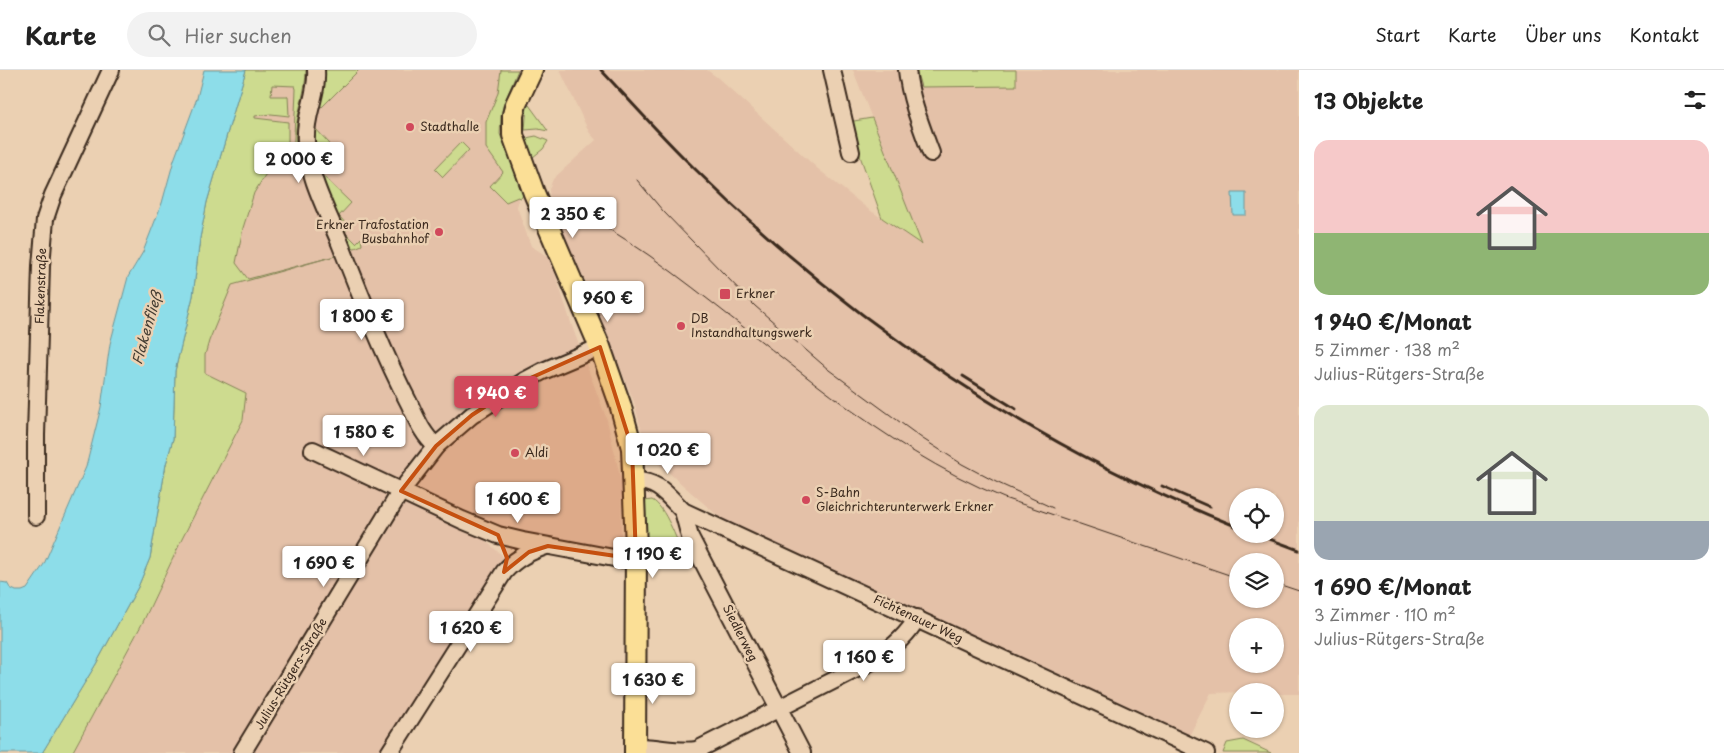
<!DOCTYPE html>
<html lang="de">
<meta charset="utf-8">
<style>
:root{--surface:#fff;--page:#f2f2f2;--text:#222;--muted:#767676;--line:#e0e0e0;--accent:#d1495b}
body{margin:0;font-family:"Playpen Sans",sans-serif;background:var(--page);color:var(--text);height:100vh;display:flex;flex-direction:column;font-size:19px;white-space:nowrap}
*{box-sizing:border-box;margin:0}
p{font-size:16px;color:var(--muted)}
.icon{flex:none;width:28px;height:28px;fill:none;stroke:currentColor;stroke-width:2;stroke-linecap:round;stroke-linejoin:round}
.map{position:relative;flex:1;overflow:hidden}
.drawer{display:flex;flex-direction:column;background:var(--surface);width:425px}
.drawer>*{flex:none}
.controls{position:absolute;left:1229px;top:418px;display:grid;gap:10px}
.controls a{display:grid;place-items:center;width:55px;height:55px;border-radius:50%;background:var(--surface);box-shadow:0 1px 4px #0004;font-size:25px}
.price{position:absolute;translate:-50% -42px;padding:0 11px;border-radius:5px;background:#fff;color:#222;font-size:16px;line-height:32px;filter:drop-shadow(0 1px 2px #0008)}
.price::after{content:'';position:absolute;left:50%;top:30px;width:15px;height:11px;margin-left:-8px;background:inherit;clip-path:polygon(0 0,100% 0,50% 100%)}
.price.on{background:var(--accent);color:#fff}
ul{padding:0;list-style:none}
li{display:grid;align-content:center;gap:10px;height:265px;padding:0 15px}
li span{display:grid;place-items:center;height:155px;border-radius:15px;color:#555}
li>.icon{margin-inline-start:auto}
span .icon{width:90px;height:90px;fill:#fffc;stroke-width:1}
li b{font-size:21px}
h2{display:flex;justify-content:space-between;align-items:center;height:60px;padding:0 15px;font-size:21px}
header{display:flex;align-items:center;gap:30px;box-sizing:border-box;height:70px;padding:0 25px;background:var(--surface);border-bottom:1px solid var(--line)}
header strong{font-size:24px}
nav{display:flex;gap:28px;margin-inline-start:auto;font-size:18px}
.search{width:350px;height:45px;background:var(--page);display:flex;align-items:center;gap:12px;box-sizing:border-box;padding:0 18px;border-radius:28px;color:var(--muted);font-size:19px}
main{display:flex;flex:1;min-height:0}
.map>svg:first-child{display:block}
.built{fill:#e4c1a8;fill-rule:evenodd}
.green{fill:#cddb8f;stroke:#848256}
.water{fill:#8ddde9;stroke:#6c9598}
.lines{fill:none;stroke-linecap:round;stroke-linejoin:round}
.minor-casing{stroke:#3b2a1e;stroke-width:20}
.major-casing{stroke:#3b2a1e;stroke-width:24}
.minor{stroke:#ebd0b2;stroke-width:16}
.major{stroke:#fbdf96;stroke-width:20}
.tram{stroke:#3b2a1e;stroke-width:1}
.rail{stroke:#3b2a1e;stroke-width:3}
.marked{fill:#c55010;fill-opacity:0.2;stroke:#c55010;stroke-width:4;stroke-linejoin:round}
.poi-dot{fill:#d1495b;stroke:#ebd0b2;stroke-width:2}
.labels{text-anchor:middle;stroke-width:5;stroke-linejoin:round;paint-order:stroke}
.poi-label{font-size:12px;fill:#3b2a1e;stroke:#ebd0b2;text-anchor:start}
.street-label{font-size:12px;fill:#3b2a1e;stroke:#ebd0b2}
.water-label{font-size:14px;font-style:italic;fill:#433c32;stroke:#ebd0b2}
</style>
<header>
<strong>Karte</strong>
<div class="search"><svg class="icon" aria-label="search" viewBox="0 0 24 24"><circle cx="10" cy="10" r="6"/><path d="M15 15l6 6"/></svg>Hier suchen</div>
<nav><a>Start</a><a>Karte</a><a>Über uns</a><a>Kontakt</a></nav>
</header>
<main>
<div class="map">
<svg width="1299" height="683" viewBox="0 0 1299 683">
<rect width="100%" height="100%" fill="#ebd0b2"/>
<filter id="ink" filterUnits="userSpaceOnUse"><feTurbulence type="fractalNoise" baseFrequency=".02" numOctaves="2"/><feDisplacementMap in="SourceGraphic" scale="10" xChannelSelector="R" yChannelSelector="G"/><feConvolveMatrix kernelMatrix="1 2 1 2 8 2 1 2 1" color-interpolation-filters="sRGB"/></filter>
<g filter="url(#ink)">
<g class="built">
<polygon points="246,0 514,0 492,72 519,128 517,137 531,176 550,188 573,259 607,350 622,415 621,479 609,483 471,458 505,488 501,501 378,683 72,683 143,553 182,469 243,350 175,301"/>
<path d="M560,0h147l11,8 100,91 50,40 53,35 -68,-174h446v624h-24v-3l-64,2 -24,47 -453,-210 -82,-72 -8,-18 -10,-38 -47,-118 -37,-79 -1,-16 4,-10 43,-39 -7,-8zM1238,426h37v38h-37zM1238,491h37v38h-37zM1238,556h37v38h-37z"/>
</g>
<g class="green">
<path d="M246,0h60c0,21 -8,39 -10,59 -1,12 0,25 3,36l-6,-4 3,-72 -1,-3 -23,-1 -1,11h17l1,20 -18,-2 -16,2v2l33,4v26l-2,7 -6,-4 -26,42 -11,35 -7,35 12,16 87,-23 -103,29 -23,56 -4,14v18l41,20 -3,27 -61,119 -39,83 -71,131h-30l54,-89 42,-77 12,-29 16,-94 7,-25 2,-68 18,-75 7,-58 7,-36z"/>
<polygon points="324,0 359,0 322,37 320,35"/>
<polygon points="501,0 518,0 503,36 501,46 500,64 524,124 521,128 518,127 506,132 490,116 503,102 486,78 486,52 498,23"/>
<polygon points="916,0 1016,0 1016,16 921,17"/>
<polygon points="527,35 529,35 548,61 538,59 525,60"/>
<polygon points="872,48 922,175 882,148 848,52"/>
<polygon points="314,57 329,73 316,88 324,96 319,102 351,133 339,146 349,157 345,162 356,173 361,168 362,175 355,178 350,177 320,106 313,76"/>
<polygon points="536,66 548,71 543,79 533,87 530,84 526,68"/>
<polygon points="461,72 469,80 443,107 435,99"/>
<path d="M652,430c13,6 25,41 31,54l-17,11 -6,-10 -6,-4 -9,-11 -1,-39z"/>
<polygon points="1243,670 1271,683 1223,683 1227,673"/>
</g>
<g class="water">
<polygon points="204,0 246,0 207,132 200,168 193,226 175,301 173,369 166,394 150,488 138,517 96,594 42,683 0,683 0,512 7,513 10,518 16,521 22,521 27,519 44,494 86,397 101,337 110,274 128,207 143,182 162,133 174,90 197,28"/>
<polygon points="1232,123 1246,123 1246,145 1233,145"/>
</g>
<g class="lines">
<defs>
<g id="minor">
<path d="M316,0c2,24 -12,47 -10,71 2,34 19,66 32,97 22,56 44,113 72,167 7,15 13,30 26,41"/>
<polyline points="832,0 851,82"/>
<path d="M907,0c3,29 14,56 24,83"/>
<polyline points="313,380 462,450 498,465 523,471 619,489 636,489"/>
<path d="M634,411c24,-1 34,15 49,30l523,242"/>
<polyline points="683,441 690,467 802,683"/>
<polyline points="36,446 36,365 41,196 45,149 53,125 111,0"/>
<path d="M635,677c21,-1 41,6 62,3l179,-91c15,-10 32,-25 41,-41"/>
<polyline points="242,683 401,421 436,376 472,345 526,310 543,301 600,277"/>
<path d="M389,683l115,-181c12,-14 25,-20 42,-26"/>
</g>
<polyline id="major" points="532,0 516,34 513,45 513,65 534,123 600,277 620,334 632,378 636,477 635,683"/>
</defs>
<use href="#minor" class="minor-casing"/>
<use href="#major" class="major-casing"/>
<use href="#minor" class="minor"/>
<use href="#major" class="major"/>
<g class="tram">
<polyline points="637,110 663,141 755,236 829,300 923,369 962,394 996,412 1053,438"/>
<path d="M577,139c32,20 65,40 95,63 108,80 206,174 332,226l234,80"/>
<polyline points="1275,513 1299,521"/>
</g>
<g class="rail">
<path d="M601,0c31,33 61,67 93,98 155,154 341,279 544,359"/>
<polyline points="963,306 1016,339"/>
<polyline points="1162,416 1210,437"/>
<polyline points="1256,464 1299,480"/>
</g>
</g>
</g>
<path class="marked" d="M600,277l32,101 4,111 -88,-13 -19,6 -25,20 3,-14 -9,-23 -97,-44 35,-45 36,-31 54,-35z"/>
<g class="poi-dot">
<circle cx="410" cy="57" r="5"/>
<circle cx="439" cy="162" r="5"/>
<rect x="719" y="218" width="12" height="12" rx="2.5"/>
<circle cx="681" cy="256" r="5"/>
<circle cx="515" cy="383" r="5"/>
<circle cx="806" cy="430" r="5"/>
</g>
<g class="labels">
<g class="poi-label">
<text x="420" y="61">Stadthalle</text>
<text x="429" y="159" text-anchor="end">Erkner Trafostation<tspan x="429" dy="14">Busbahnhof</tspan></text>
<text x="736" y="228">Erkner</text>
<text x="691" y="253">DB<tspan x="691" dy="14">Instandhaltungswerk</tspan></text>
<text x="525" y="387">Aldi</text>
<text x="816" y="427">S-Bahn<tspan x="816" dy="14">Gleichrichterunterwerk Erkner</tspan></text>
</g>
<g class="street-label">
<text transform="translate(41 216) rotate(-88)" y="4">Flakenstraße</text>
<text transform="translate(918 549) rotate(25)" y="4">Fichtenauer Weg</text>
<text transform="translate(740 563) rotate(63)" y="4">Siedlerweg</text>
<text transform="translate(291 604) rotate(-59)" y="4">Julius-Rütgers-Straße</text>
</g>
<g class="water-label">
<text transform="translate(147 258) rotate(-74)" y="5">Flakenfließ</text>
</g>
</g>
</svg>
<div class="controls">
<a><svg class="icon" aria-label="locate" viewBox="0 0 24 24"><circle cx="12" cy="12" r="6"/><path d="M12 2v4M12 18v4M2 12h4M18 12h4"/></svg></a>
<a><svg class="icon" aria-label="layers" viewBox="0 0 24 24"><path d="M12 4l9 5-9 5-9-5zM3 14l9 5 9-5"/></svg></a>
<a>+</a>
<a>−</a>
</div>
<b class="price" style="left:299px;top:114px">2 000 €</b>
<b class="price" style="left:573px;top:169px">2 350 €</b>
<b class="price" style="left:608px;top:253px">960 €</b>
<b class="price" style="left:362px;top:271px">1 800 €</b>
<b class="price on" style="left:496px;top:348px">1 940 €</b>
<b class="price" style="left:364px;top:387px">1 580 €</b>
<b class="price" style="left:668px;top:405px">1 020 €</b>
<b class="price" style="left:518px;top:454px">1 600 €</b>
<b class="price" style="left:653px;top:509px">1 190 €</b>
<b class="price" style="left:324px;top:518px">1 690 €</b>
<b class="price" style="left:471px;top:583px">1 620 €</b>
<b class="price" style="left:864px;top:612px">1 160 €</b>
<b class="price" style="left:653px;top:635px">1 630 €</b>
</div>
<section class="drawer">
<h2>13 Objekte<svg class="icon" aria-label="filters" viewBox="0 0 24 24"><path d="M4 7h16M4 17h16"/><circle cx="9" cy="7" r="2"/><circle cx="15" cy="17" r="2"/></svg></h2>
<ul>
<li><span style="background:linear-gradient(#f6c9c9 60%,#8fb573 0)"><svg class="icon" aria-label="home" viewBox="0 0 24 24"><path d="M3 11l9-7 9 7M6 9v11h12V9"/></svg></span><div><b>1 940 €/Monat</b><p>5 Zimmer · 138 m²</p><p>Julius-Rütgers-Straße</p></div></li>
<li><span style="background:linear-gradient(#dfe7d0 75%,#9aa5b1 0)"><svg class="icon" aria-label="home" viewBox="0 0 24 24"><path d="M3 11l9-7 9 7M6 9v11h12V9"/></svg></span><div><b>1 690 €/Monat</b><p>3 Zimmer · 110 m²</p><p>Julius-Rütgers-Straße</p></div></li>
</ul>
</section>
</main>
